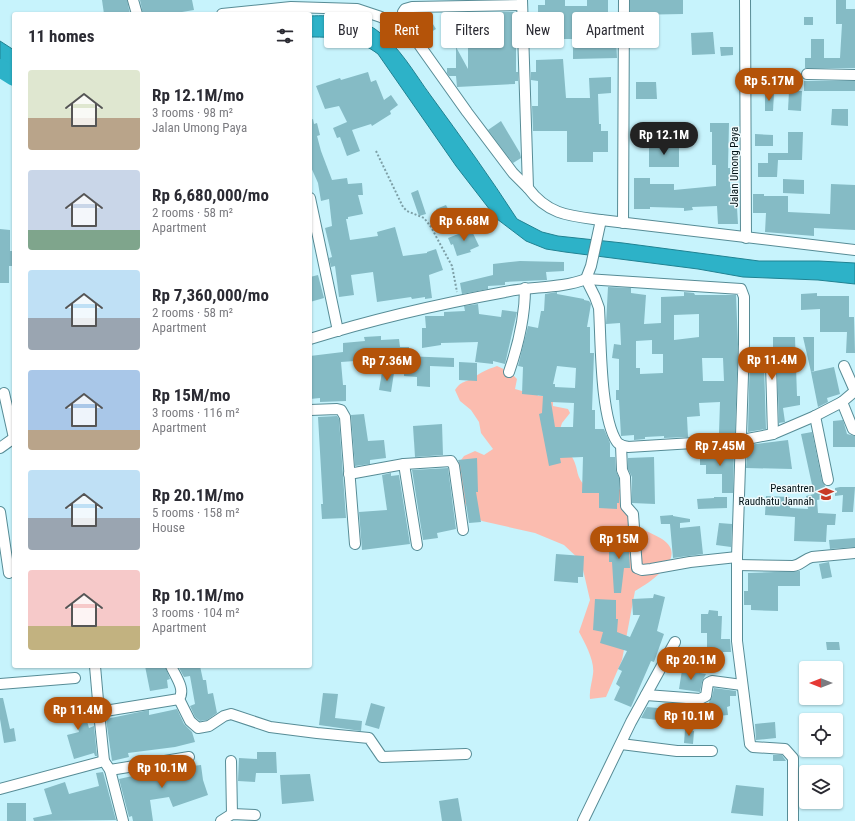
<!DOCTYPE html>
<meta charset="utf-8">
<style>
:root{--surface:#fff;--page:#f2f2f3;--text:#2b2b33;--muted:#7c7c81;--accent:#b45309}
body{margin:0;font-family:"Roboto Condensed",sans-serif;background:var(--page);color:var(--text);height:100vh;display:flex;flex-direction:column;font-size:15px;white-space:nowrap}
*{box-sizing:border-box;margin:0}
p{font-size:13px;color:var(--muted)}
.icon{flex:none;width:22px;height:22px;fill:none;stroke:currentColor;stroke-width:2;stroke-linecap:round;stroke-linejoin:round}
.map{position:relative;flex:1;overflow:hidden}
.drawer{position:absolute;left:12px;top:12px;width:300px;height:656px;display:flex;flex-direction:column;background:var(--surface);border-radius:4px;box-shadow:0 1px 3px #0004}
.drawer>*{flex:none}
.banner{position:absolute;left:324px;top:12px;width:380px;height:36px;display:flex;gap:8px}
.needle{width:26px;rotate:270deg}
.controls{position:absolute;left:799px;top:661px;display:grid;gap:8px}
.controls a{display:grid;place-items:center;width:44px;height:44px;border-radius:4px;background:var(--surface);box-shadow:0 1px 3px #0004;font-size:20px}
.price{position:absolute;translate:-50% -34px;padding:0 9px;border-radius:14px;background:var(--accent);color:#fff;font-size:13px;line-height:26px;filter:drop-shadow(0 1px 2px #0008)}
.price::after{content:'';position:absolute;left:50%;top:24px;width:12px;height:9px;margin-left:-6px;background:inherit;clip-path:polygon(0 0,100% 0,50% 100%)}
.price.on{background:#222;color:#fff}
ul{padding:0;list-style:none}
li{display:flex;align-items:center;gap:12px;height:100px;padding:0 16px}
li span{display:grid;place-items:center;flex:none;width:112px;height:80px;border-radius:4px;color:#555}
li>.icon{margin-inline-start:auto}
span .icon{width:48px;height:48px;fill:#fffc;stroke-width:1}
li b{font-size:17px}
h2{display:flex;justify-content:space-between;align-items:center;height:48px;padding:0 16px;font-size:17px}
.tag{padding:0 14px;border-radius:4px;background:var(--surface);box-shadow:0 1px 3px #0004;font-size:14px;line-height:36px}
.tag.on{background:var(--accent);color:#fff}
.map>svg:first-child{display:block}
.green{fill:#fbbcaf}
.water{fill:#2db2c8;stroke:#208292}
.lines{fill:none;stroke-linecap:round;stroke-linejoin:round}
.river{stroke:#2db2c8;stroke-width:18}
.building{fill:#85bbc5;fill-rule:evenodd}
.minor-casing{stroke:#578c96;stroke-width:12}
.path{stroke:#7d9fa6;stroke-width:2;stroke-dasharray:2 2;stroke-linecap:butt}
.minor{stroke:#fff;stroke-width:10}
.labels{text-anchor:middle;stroke-width:3;stroke-linejoin:round;paint-order:stroke}
.street-label{font-size:11px;fill:#001115;stroke:#effafc}
.poi-label{font-size:11px;fill:#001115;stroke:#effafc;text-anchor:end}
</style>
<div class="map">
<svg width="855" height="821" viewBox="0 0 855 821">
<rect width="100%" height="100%" fill="#c7f3fc"/>
<path class="green" d="M497,366l13,6 7,7 -2,10 7,2 12,-3 4,8h13l2,3v7l15,3 2,4 -8,10 -4,12c5,7 10,14 14,22 8,14 2,18 15,31l30,-1 7,7 10,31c9,5 20,9 28,14 28,18 -13,44 -27,52l-13,69 -16,37 -16,2c-1,-9 2,-16 3,-25 2,-13 -8,-31 -14,-42l11,-32 -9,-39 -17,-16 -29,-12 -53,-12 -11,-7 -10,-18 -3,-32 6,-8 11,-5 9,4 9,-6 -12,-16 -2,-11 -8,-12 -11,-9 -5,-11c7,-10 10,-7 18,-12 10,-7 13,-8 24,-12z"/>
<g class="water">
<path d="M310,16c23,-1 45,0 65,13 24,16 39,44 56,67 30,41 59,81 86,123l25,13 16,4 65,7 136,18h60l36,2v21l-37,-4 -75,-3 -45,-8 -133,-17 -19,-3 -20,-8 -29,-22 -41,-53 -78,-112c-21,-16 -42,-17 -68,-17z"/>
<polygon points="0,41 14,50 14,70 0,61"/>
</g>
<g class="lines">
<polyline class="river" points="0,68 14,77"/>
</g>
<g class="building">
<polygon points="102,0 127,0 130,14 104,14"/>
<polygon points="140,0 192,0 194,10 182,12 183,14 143,14"/>
<polygon points="545,0 565,0 565,6 587,6 587,0 608,0 608,17 615,17 617,58 573,59 573,39 543,39 542,20 538,20 538,5 545,5"/>
<polygon points="630,0 683,0 683,14 630,15"/>
<polygon points="836,0 846,0 846,9 855,9 855,68 805,68 805,58 811,58 811,39 824,39 824,58 840,58 842,24 836,24"/>
<polygon points="500,12 516,12 516,72 518,72 518,81 515,81 515,84 457,87 456,76 449,76 447,73 447,68 456,68 456,47 468,69 468,29 500,30"/>
<polygon points="428,16 436,29 426,35 419,22"/>
<rect x="804" y="17" width="9" height="8"/>
<polygon points="713,32 715,54 692,55 691,33"/>
<polygon points="449,35 453,42 446,46 443,39"/>
<polygon points="720,47 733,47 733,55 721,56"/>
<polygon points="563,59 566,98 590,98 589,78 611,77 611,93 598,94 599,124 601,124 601,131 608,131 608,152 593,152 593,162 567,162 567,131 533,131 532,106 538,106 538,81 531,80 531,72 536,72 536,60"/>
<polygon points="368,72 371,82 376,80 384,100 391,95 398,105 390,111 391,114 372,126 371,124 352,130 360,151 347,156 340,137 337,138 333,128 347,122 339,106 325,109 316,86 340,78 341,80"/>
<rect x="804" y="81" width="51" height="10"/>
<polygon points="636,82 656,82 657,99 636,99"/>
<polygon points="789,91 802,91 801,111 788,110"/>
<polygon points="765,93 774,93 773,111 765,111"/>
<polygon points="832,109 848,109 848,126 831,125"/>
<polygon points="313,119 314,124 317,123 320,135 317,136 321,151 332,180 347,178 348,184 362,183 363,195 358,195 363,214 348,217 348,219 346,219 350,240 378,236 377,232 395,227 403,256 427,253 427,252 436,249 443,270 429,275 432,298 425,299 425,297 412,299 411,297 377,302 373,272 351,275 354,295 339,297 335,266 331,267 329,258 332,257 325,228 332,226 329,199 321,201 318,183 310,165 310,120"/>
<polygon points="501,121 520,153 521,158 513,163 488,130"/>
<polygon points="710,123 729,123 728,168 730,168 730,187 734,187 734,207 737,207 738,224 718,224 717,206 692,207 693,210 684,211 684,208 650,207 650,209 634,209 634,178 650,178 650,184 674,184 674,190 716,186 716,165 712,165 712,132 710,132"/>
<polygon points="788,132 803,132 802,160 778,160 777,177 758,177 758,163 768,163 768,153 788,153"/>
<polygon points="755,134 773,135 773,146 755,146"/>
<polygon points="669,143 669,147 679,147 679,167 649,167 649,148 657,148 657,144"/>
<polygon points="783,179 804,180 804,194 783,193"/>
<polygon points="831,184 855,185 855,230 814,228 814,236 765,232 766,213 753,213 753,194 764,194 764,196 788,196 788,212 830,214"/>
<polygon points="418,190 426,214 419,216 411,193"/>
<polygon points="446,205 451,215 440,219 436,209"/>
<polygon points="0,229 10,230 10,251 12,251 12,266 9,266 9,283 0,283"/>
<polygon points="471,229 479,246 470,250 471,252 457,256 453,244 451,245 448,238"/>
<polygon points="520,261 564,262 564,271 546,272 547,280 505,282 505,285 488,286 488,289 462,294 460,283 493,275 493,264"/>
<polygon points="318,275 324,298 310,302 310,277"/>
<path d="M608,287l23,1v5l15,2 -2,29 17,-1v-26l23,-1v-4l10,1 1,2h41l2,49 -3,89h-16l1,-31 -21,1 1,13 -13,1 1,20 -24,1v-2l-19,1v2l-11,1v-5l-13,1 -2,-36h-3v-10h3v-31l-7,-1 2,-14 7,1 -1,-22 -14,1zM699,314v23l-25,3v-25zM652,340v14h11v19l-23,1v-6h-4v-27zM702,358h21l1,23h-21z"/>
<path d="M557,292v2l27,5v1l5,1 2,3 -4,23h3v26h4l-2,57h3v19h9l6,14v14h5l1,14 3,7v25h-2v6l-18,-1v-15h-17l1,-36 -23,1 1,5 -12,3 -10,-52 3,-1 1,-17 -21,-2 1,-27 -5,-1 10,-40 10,2 3,-17h3l1,-17zM557,366l19,2 -1,20 -20,-1v-3h-2zM551,402l23,1 -1,24h-18z"/>
<polygon points="817,293 817,296 849,296 849,317 854,317 855,353 846,353 847,332 820,332 820,309 801,310 801,294"/>
<polygon points="478,304 479,314 501,317 502,310 517,312 505,364 493,361 493,364 475,362 478,342 441,343 441,345 422,348 422,328 426,328 425,316 444,316 444,312 465,311 464,306"/>
<polygon points="381,336 381,340 399,339 400,347 409,347 409,355 382,357 381,372 368,371 369,360 341,362 343,385 346,385 346,401 320,402 320,398 310,399 310,356 343,352 343,343 365,341 364,337"/>
<polygon points="773,337 795,337 797,396 800,396 800,405 783,408 785,422 779,423 777,363 774,359 768,358 764,364 766,429 748,432 750,349 773,349"/>
<polygon points="803,337 814,337 814,371 811,372"/>
<polygon points="404,356 454,358 454,367 430,366 430,387 417,386 417,377 404,376"/>
<polygon points="459,362 477,363 477,381 459,380"/>
<polygon points="834,367 840,394 827,398 828,402 818,407 811,372"/>
<polygon points="382,372 394,373 391,392 379,390"/>
<polygon points="364,414 368,441 384,440 386,458 370,460 370,464 355,466 351,415"/>
<polygon points="337,416 339,419 346,518 322,519 321,504 323,504 318,417"/>
<polygon points="843,420 847,434 855,436 855,447 833,447 833,421"/>
<polygon points="442,424 443,455 415,457 413,426"/>
<polygon points="812,432 822,481 825,486 827,498 817,500 818,513 836,514 835,525 827,525 826,542 794,541 795,517 765,515 766,496 790,497 790,508 808,509 806,496 814,494 801,434"/>
<polygon points="788,440 792,469 746,468 748,445"/>
<polygon points="734,450 733,493 722,493 722,474 706,474 706,465 700,465 700,451"/>
<polygon points="654,457 655,504 632,503 632,477 628,469 628,458"/>
<polygon points="477,458 478,492 476,492 481,522 469,523 460,465 458,460"/>
<polygon points="448,468 456,529 437,533 438,538 423,540 412,470"/>
<polygon points="391,473 391,476 399,475 410,544 362,550 359,512 387,510 382,475"/>
<polygon points="840,487 855,487 853,512 842,512 843,495 835,496 835,488"/>
<polygon points="714,497 727,497 727,508 698,509 697,499 714,498"/>
<polygon points="673,515 673,516 690,519 690,522 680,523 680,528 700,526 703,554 673,558 670,524 661,524 660,516"/>
<polygon points="719,523 732,524 731,547 716,545"/>
<polygon points="614,535 628,535 630,568 624,568 621,593 614,593 612,562 609,562 609,547 614,547"/>
<polygon points="855,538 855,547 830,549 829,540"/>
<polygon points="556,554 584,556 583,577 578,577 578,583 554,581"/>
<polygon points="829,562 832,577 822,579 819,564"/>
<polygon points="800,571 800,586 778,586 778,611 751,610 751,605 744,605 744,591 748,591 748,573"/>
<polygon points="654,594 665,597 657,631 664,634 654,662 651,661 631,707 614,700 620,687 616,684 622,671 618,669 627,651 600,643 603,632 593,630 595,599 616,600 616,619 618,619 617,632 630,637 640,615 633,615 632,599 653,598"/>
<polygon points="709,610 718,611 718,616 722,616 721,639 730,639 731,652 723,652 723,655 712,655 712,652 707,651 707,633 701,633 701,614 708,614"/>
<polygon points="826,642 839,642 840,650 827,650"/>
<polygon points="145,666 165,666 170,679 167,680 168,688 150,691"/>
<polygon points="178,666 200,666 203,680 206,680 208,694 213,693 217,713 207,720 200,721 195,717 190,706 195,704 190,676 184,677"/>
<polygon points="682,670 706,674 702,682 700,692 679,689"/>
<polygon points="714,688 736,691 736,696 730,696 730,706 727,707 728,715 718,716 718,722 710,723 709,702 712,697"/>
<polygon points="323,693 338,694 335,718 362,721 361,731 319,725"/>
<polygon points="0,698 3,698 10,729 14,728 16,741 4,743 0,719"/>
<polygon points="68,703 69,708 82,704 89,728 94,726 97,756 95,756 94,753 74,759 67,735 79,732 75,718 58,722 55,706"/>
<polygon points="371,703 385,707 379,729 365,725"/>
<polygon points="647,707 658,708 657,720 641,718"/>
<polygon points="177,709 184,724 192,732 195,742 175,747 128,753 129,757 112,761 106,719 149,710 149,715"/>
<polygon points="775,722 776,738 756,740 755,724"/>
<polygon points="685,730 694,731 693,744 684,743"/>
<polygon points="257,752 276,752 277,773 256,773 255,782 238,781 239,758 257,759"/>
<polygon points="773,755 782,755 786,761 773,761"/>
<polygon points="182,765 183,767 201,765 203,780 208,795 173,807 169,797 150,800 153,821 133,821 132,816 129,817 119,779"/>
<polygon points="103,772 116,820 34,821 33,818 52,814 44,789 65,782 69,794 99,786 96,773"/>
<polygon points="310,774 314,801 282,804 280,775"/>
<polygon points="736,785 764,788 763,816 731,813"/>
<polygon points="458,798 462,821 442,821 439,801"/>
<rect x="7" y="803" width="19" height="18"/>
</g>
<g class="lines">
<defs>
<g id="minor">
<polyline points="133,0 137,14"/>
<path d="M522,0l6,188c20,27 42,28 73,32l254,30"/>
<polyline points="745,0 746,238"/>
<polyline points="522,5 412,7 405,9 403,12 405,22 413,36 467,112 513,173 528,188"/>
<polyline points="222,14 291,7 357,9 381,17 412,34"/>
<polyline points="807,74 855,75"/>
<polyline points="310,198 338,331"/>
<polyline points="623,223 624,0"/>
<path d="M586,279l9,18 4,11c2,32 1,109 18,134 3,4 7,4 11,5l114,-7 31,-6 42,-18 27,-14 13,-11"/>
<polyline points="586,279 591,266 601,220"/>
<path d="M310,339c64,-20 129,-35 195,-47 26,-6 55,-3 81,-13l155,10 3,8v47l-7,213v84l13,103 3,3 32,2 8,9v63"/>
<polyline points="771,364 773,434"/>
<polyline points="844,366 855,391"/>
<path d="M509,372c10,-29 16,-55 16,-84"/>
<polyline points="4,393 14,438"/>
<polyline points="842,402 853,429 855,430"/>
<polyline points="310,410 337,409 341,410 345,417 355,544"/>
<polyline points="815,416 828,480"/>
<polyline points="621,445 622,470 625,477 626,506 633,514 637,568 642,570 651,569 690,562 737,557"/>
<polyline points="0,448 14,438"/>
<polyline points="404,464 417,545"/>
<polyline points="349,474 404,464 451,461 454,466 463,530"/>
<polyline points="0,512 9,573"/>
<path d="M737,565l56,1c8,-1 11,-7 19,-9l43,-4"/>
<polyline points="95,666 99,712"/>
<polyline points="0,684 75,678"/>
<polyline points="646,695 700,699 706,696 708,683 712,681 742,685"/>
<polyline points="179,699 190,721 198,728 209,726 224,716 231,714 270,727 317,733 369,738 382,757 466,754"/>
<polyline points="621,744 677,751 712,751"/>
<path d="M104,761l-5,-49 80,-13c7,-10 -4,-23 -8,-33"/>
<polyline points="231,761 232,814"/>
<polyline points="110,770 189,757"/>
<polyline points="0,789 104,761 110,770 123,821"/>
<polyline points="221,821 232,814 255,815"/>
<polyline points="583,821 631,722 675,642"/>
</g>
</defs>
<use href="#minor" class="minor-casing"/>
<polyline class="path" points="376,151 403,207 407,211 424,218 431,227 452,266 457,292"/>
<use href="#minor" class="minor"/>
</g>
<defs>
<symbol id="university-bare" viewBox="-9 -9 18 18"><path d="M0-5L7-2L0 1L-7-2ZM-4 1L0 2.5L4 1V4Q0 6-4 4Z" fill="#c83c28" stroke="#effafc" stroke-width="2.5" paint-order="stroke"/></symbol>
</defs>
<g fill-rule="evenodd">
<use href="#university-bare" x="815" y="483" width="22" height="22"/>
</g>
<g class="labels">
<g class="street-label">
<text transform="translate(734 167) rotate(-90)" y="4">Jalan Umong Paya</text>
</g>
<g class="poi-label">
<text x="814" y="492">Pesantren<tspan x="814" dy="13">Raudhatu Jannah</tspan></text>
</g>
</g>
</svg>
<div class="controls">
<a><svg class="needle" viewBox="-14 -14 28 28"><path d="M0-13l5 13h-10z" fill="#e53935"/><path d="M0 13l5-13h-10z" fill="#7c7c81"/></svg></a>
<a><svg class="icon" aria-label="locate" viewBox="0 0 24 24"><circle cx="12" cy="12" r="6"/><path d="M12 2v4M12 18v4M2 12h4M18 12h4"/></svg></a>
<a><svg class="icon" aria-label="layers" viewBox="0 0 24 24"><path d="M12 4l9 5-9 5-9-5zM3 14l9 5 9-5"/></svg></a>
</div>
<b class="price" style="left:769px;top:102px">Rp 5.17M</b>
<b class="price on" style="left:664px;top:156px">Rp 12.1M</b>
<b class="price" style="left:464px;top:242px">Rp 6.68M</b>
<b class="price" style="left:772px;top:381px">Rp 11.4M</b>
<b class="price" style="left:387px;top:382px">Rp 7.36M</b>
<b class="price" style="left:720px;top:467px">Rp 7.45M</b>
<b class="price" style="left:619px;top:560px">Rp 15M</b>
<b class="price" style="left:691px;top:681px">Rp 20.1M</b>
<b class="price" style="left:78px;top:731px">Rp 11.4M</b>
<b class="price" style="left:689px;top:737px">Rp 10.1M</b>
<b class="price" style="left:162px;top:789px">Rp 10.1M</b>
<div class="banner">
<a class="tag">Buy</a>
<a class="tag on">Rent</a>
<a class="tag">Filters</a>
<a class="tag">New</a>
<a class="tag">Apartment</a>
</div>
<section class="drawer">
<h2>11 homes<svg class="icon" aria-label="filters" viewBox="0 0 24 24"><path d="M4 7h16M4 17h16"/><circle cx="9" cy="7" r="2"/><circle cx="15" cy="17" r="2"/></svg></h2>
<ul>
<li><span style="background:linear-gradient(#dfe7d0 60%,#b9a48a 0)"><svg class="icon" aria-label="home" viewBox="0 0 24 24"><path d="M3 11l9-7 9 7M6 9v11h12V9"/></svg></span><div><b>Rp 12.1M/mo</b><p>3 rooms · 98 m²</p><p>Jalan Umong Paya</p></div></li>
<li><span style="background:linear-gradient(#c9d6e8 75%,#7fa58c 0)"><svg class="icon" aria-label="home" viewBox="0 0 24 24"><path d="M3 11l9-7 9 7M6 9v11h12V9"/></svg></span><div><b>Rp 6,680,000/mo</b><p>2 rooms · 58 m²</p><p>Apartment</p></div></li>
<li><span style="background:linear-gradient(#bfe0f5 60%,#9aa5b1 0)"><svg class="icon" aria-label="home" viewBox="0 0 24 24"><path d="M3 11l9-7 9 7M6 9v11h12V9"/></svg></span><div><b>Rp 7,360,000/mo</b><p>2 rooms · 58 m²</p><p>Apartment</p></div></li>
<li><span style="background:linear-gradient(#a9c7e8 75%,#b9a48a 0)"><svg class="icon" aria-label="home" viewBox="0 0 24 24"><path d="M3 11l9-7 9 7M6 9v11h12V9"/></svg></span><div><b>Rp 15M/mo</b><p>3 rooms · 116 m²</p><p>Apartment</p></div></li>
<li><span style="background:linear-gradient(#bfe0f5 60%,#9aa5b1 0)"><svg class="icon" aria-label="home" viewBox="0 0 24 24"><path d="M3 11l9-7 9 7M6 9v11h12V9"/></svg></span><div><b>Rp 20.1M/mo</b><p>5 rooms · 158 m²</p><p>House</p></div></li>
<li><span style="background:linear-gradient(#f6c9c9 70%,#c2b280 0)"><svg class="icon" aria-label="home" viewBox="0 0 24 24"><path d="M3 11l9-7 9 7M6 9v11h12V9"/></svg></span><div><b>Rp 10.1M/mo</b><p>3 rooms · 104 m²</p><p>Apartment</p></div></li>
</ul>
</section>
</div>
